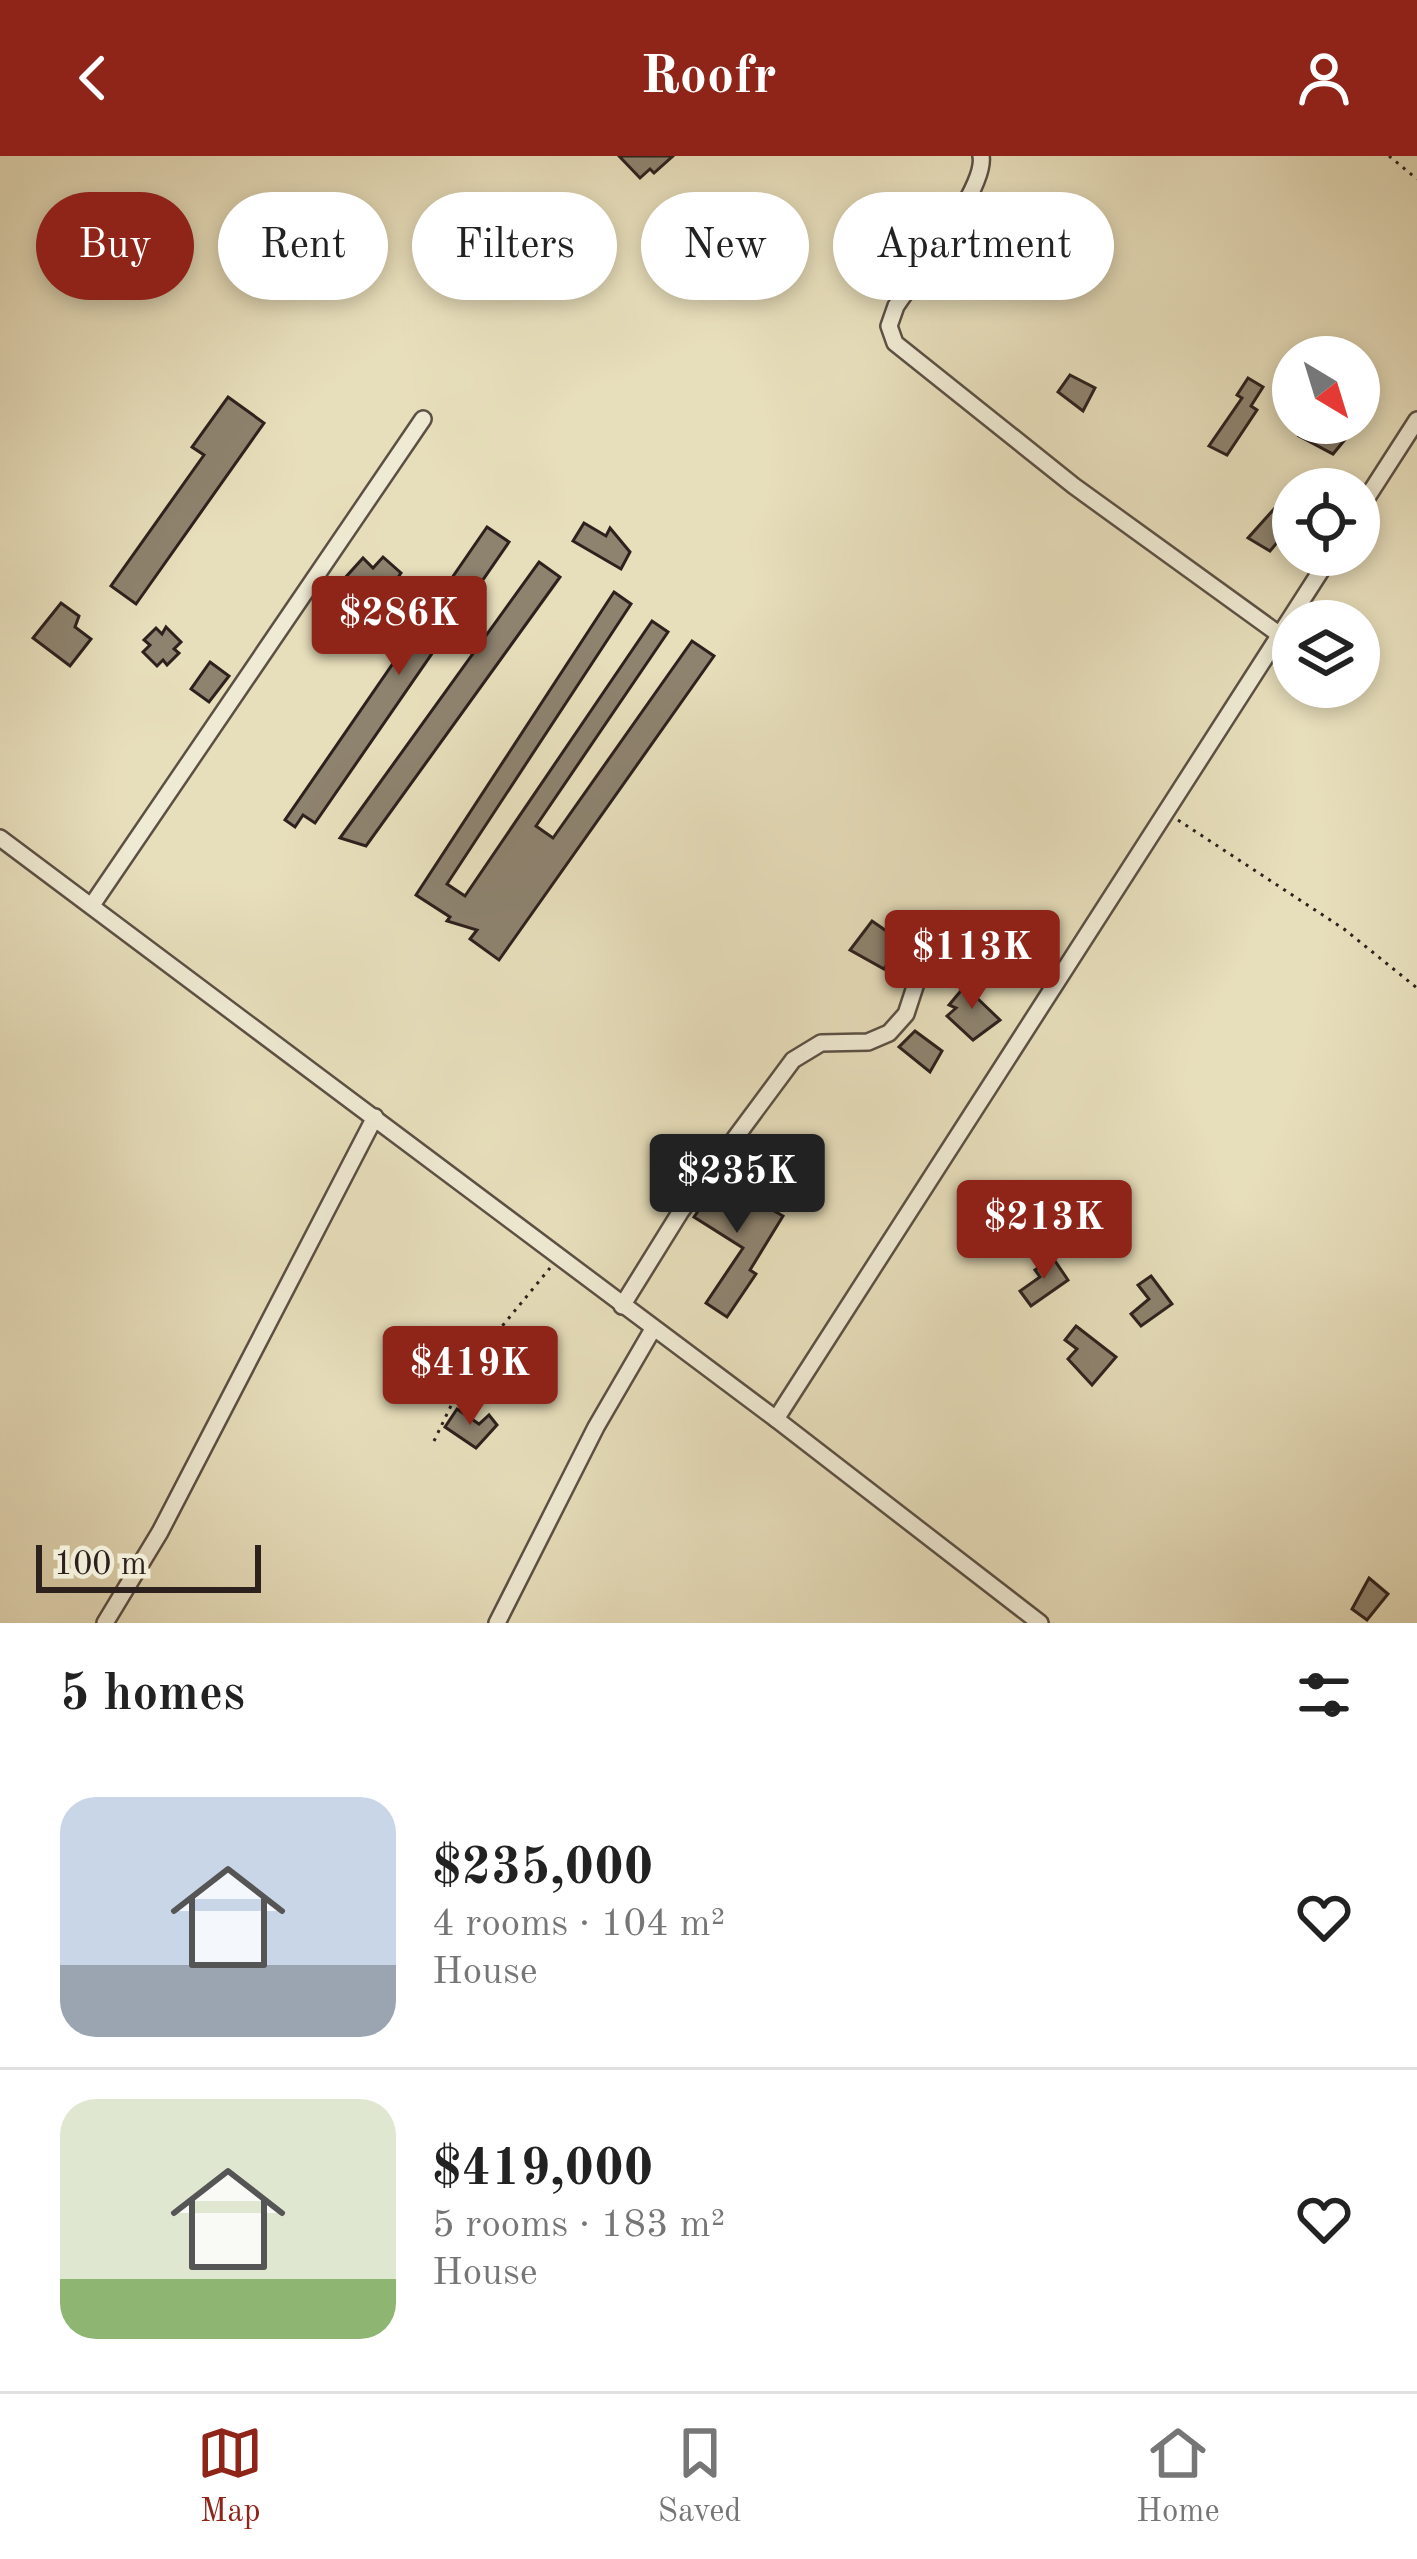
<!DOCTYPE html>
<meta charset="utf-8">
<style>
:root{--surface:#fff;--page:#f2f2f2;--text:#222;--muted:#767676;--line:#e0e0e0;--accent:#8f2418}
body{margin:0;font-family:"Old Standard TT",serif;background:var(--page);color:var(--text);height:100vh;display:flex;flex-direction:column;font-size:45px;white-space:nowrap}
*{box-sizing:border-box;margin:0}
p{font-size:39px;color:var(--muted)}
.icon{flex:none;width:66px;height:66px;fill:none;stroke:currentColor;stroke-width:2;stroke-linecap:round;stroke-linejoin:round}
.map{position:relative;height:1467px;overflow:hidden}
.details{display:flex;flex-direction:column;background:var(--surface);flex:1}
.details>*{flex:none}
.guide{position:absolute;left:36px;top:36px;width:1347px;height:108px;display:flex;gap:24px}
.needle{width:78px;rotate:142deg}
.tools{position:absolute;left:1272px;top:180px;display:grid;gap:24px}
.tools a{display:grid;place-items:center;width:108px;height:108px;border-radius:50%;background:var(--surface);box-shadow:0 6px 18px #0003;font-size:60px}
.scale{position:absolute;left:36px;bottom:30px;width:225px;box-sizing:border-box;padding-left:12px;border:6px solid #2d211d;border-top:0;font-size:33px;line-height:42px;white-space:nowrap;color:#2d211d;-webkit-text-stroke:9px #efead3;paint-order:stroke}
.price{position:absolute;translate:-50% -102px;padding:0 27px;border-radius:12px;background:var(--accent);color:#fff;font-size:39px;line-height:78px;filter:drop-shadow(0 3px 6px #0008)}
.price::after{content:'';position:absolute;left:50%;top:72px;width:36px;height:27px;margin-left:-18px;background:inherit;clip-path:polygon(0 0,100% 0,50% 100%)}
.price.current{background:#222;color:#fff}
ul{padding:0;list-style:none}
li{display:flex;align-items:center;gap:36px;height:300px;padding:0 60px}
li+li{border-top:3px solid var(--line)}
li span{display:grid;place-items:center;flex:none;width:336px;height:240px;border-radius:36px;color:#555}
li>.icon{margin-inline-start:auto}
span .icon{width:144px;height:144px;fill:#fffc;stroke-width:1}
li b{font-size:51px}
h2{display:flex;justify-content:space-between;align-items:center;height:144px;padding:0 60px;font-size:51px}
.chip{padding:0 42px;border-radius:54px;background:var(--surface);box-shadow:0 6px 18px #0003;font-size:42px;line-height:108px}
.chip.current{background:var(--accent);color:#fff}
header{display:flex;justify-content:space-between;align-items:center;height:156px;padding:0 60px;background:var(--accent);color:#fff;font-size:54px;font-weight:800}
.menu{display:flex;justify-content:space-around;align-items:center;height:168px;border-top:3px solid var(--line);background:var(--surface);font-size:33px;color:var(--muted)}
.menu a{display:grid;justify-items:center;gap:6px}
.menu .current{color:var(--accent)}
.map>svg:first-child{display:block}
.building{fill:#8e836f;stroke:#2d211d;stroke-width:3}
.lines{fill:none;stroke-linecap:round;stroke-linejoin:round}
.street-casing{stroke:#5c5044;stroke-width:20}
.path{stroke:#2d211d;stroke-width:3;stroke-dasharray:3 6;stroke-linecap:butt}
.street{stroke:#efead3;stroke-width:15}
</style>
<header><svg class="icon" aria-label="back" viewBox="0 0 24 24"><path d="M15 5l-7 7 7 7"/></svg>Roofr<svg class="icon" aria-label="person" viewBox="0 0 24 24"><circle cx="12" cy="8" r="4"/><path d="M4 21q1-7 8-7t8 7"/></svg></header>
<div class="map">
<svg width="1417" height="1467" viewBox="0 0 1417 1467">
<rect width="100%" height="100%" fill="#e7debb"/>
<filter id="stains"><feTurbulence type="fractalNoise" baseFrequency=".00167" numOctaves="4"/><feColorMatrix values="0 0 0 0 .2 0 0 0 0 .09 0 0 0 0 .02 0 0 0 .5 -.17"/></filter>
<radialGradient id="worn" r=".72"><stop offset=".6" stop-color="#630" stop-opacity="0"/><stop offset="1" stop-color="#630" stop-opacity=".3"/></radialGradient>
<g class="building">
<polygon points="619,0 673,0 654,17 650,13 640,22"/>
<polygon points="1070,219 1095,232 1083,255 1058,236"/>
<polygon points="1248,222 1263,231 1251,250 1257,254 1227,299 1209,290 1242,242 1237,239"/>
<polygon points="228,241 264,267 136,448 111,430 204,299 192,291"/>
<polygon points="1308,267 1345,267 1353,274 1333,298 1299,280"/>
<polygon points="1274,353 1293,367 1270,395 1248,382"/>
<polygon points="584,367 606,380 610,372 630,396 621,413 573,385"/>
<polygon points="487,371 509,386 315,667 303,659 295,671 285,664"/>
<polygon points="383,401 401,417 376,453 344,423 363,402 373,412"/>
<polygon points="539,406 560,421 366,690 340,682"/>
<polygon points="614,436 631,448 447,728 465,740 652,465 668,476 536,670 553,682 692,485 714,500 499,804 470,783 477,774 447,765 450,761 416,739"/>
<polygon points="61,447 79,460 75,471 91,483 70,510 33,482"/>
<polygon points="166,471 181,486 174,493 179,497 167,509 163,504 157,510 143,496 150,489 144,484 156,472 162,478"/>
<polygon points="210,506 229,520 209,546 191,533"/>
<polygon points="872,765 895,781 892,786 900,791 884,813 850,794"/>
<polygon points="969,825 981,834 977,842 1000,864 973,884 947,860 956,852 949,849"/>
<polygon points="915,875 942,895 930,916 899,891"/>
<polygon points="724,1018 751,1036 748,1040 783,1060 750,1114 756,1118 727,1161 706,1147 743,1092 694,1061"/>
<polygon points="1053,1102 1068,1124 1031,1150 1020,1135 1040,1121 1035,1114"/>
<polygon points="1151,1120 1172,1148 1141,1170 1131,1158 1149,1143 1138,1129"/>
<polygon points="1076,1170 1116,1201 1092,1229 1068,1203 1077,1193 1065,1184"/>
<polygon points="457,1253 479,1268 489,1259 497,1269 476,1292 445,1271"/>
<polygon points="1369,1422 1388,1438 1367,1464 1352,1453"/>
</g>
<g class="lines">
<defs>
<g id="street">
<path d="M981,0c6,31 -65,120 -85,150l-7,20 6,17 179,143 206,149"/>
<polyline points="1359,354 1417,264"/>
<polyline points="0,682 776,1263 1040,1467"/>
<polyline points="92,749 423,263"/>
<polyline points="622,1150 681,1055 793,904 821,887 868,886 889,877 906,858 924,803"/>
<polyline points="776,1263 1331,399"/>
<polyline points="105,1467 160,1376 375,961"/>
<polyline points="497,1467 596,1271 653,1173"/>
</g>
</defs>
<use href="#street" class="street-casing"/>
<g class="path">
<polyline points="1389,0 1417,23"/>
<polyline points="1178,664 1344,773 1417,832"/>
<polyline points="434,1285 471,1208 550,1112"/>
</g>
<use href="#street" class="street"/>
</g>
<rect width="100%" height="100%" filter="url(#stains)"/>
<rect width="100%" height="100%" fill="url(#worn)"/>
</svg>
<div class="tools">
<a><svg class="needle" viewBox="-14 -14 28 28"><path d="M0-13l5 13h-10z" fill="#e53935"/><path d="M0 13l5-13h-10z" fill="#767676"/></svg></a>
<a><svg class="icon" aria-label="locate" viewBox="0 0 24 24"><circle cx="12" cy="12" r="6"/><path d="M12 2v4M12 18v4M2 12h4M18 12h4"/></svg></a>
<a><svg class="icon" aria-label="layers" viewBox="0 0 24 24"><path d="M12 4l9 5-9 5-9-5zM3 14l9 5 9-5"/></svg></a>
</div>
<div class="scale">100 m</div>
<b class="price" style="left:399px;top:522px">$286K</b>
<b class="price" style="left:972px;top:856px">$113K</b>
<b class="price current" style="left:737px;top:1080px">$235K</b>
<b class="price" style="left:1044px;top:1126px">$213K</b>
<b class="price" style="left:470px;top:1272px">$419K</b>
<div class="guide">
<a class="chip current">Buy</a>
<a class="chip">Rent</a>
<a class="chip">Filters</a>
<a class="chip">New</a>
<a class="chip">Apartment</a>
</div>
</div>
<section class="details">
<h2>5 homes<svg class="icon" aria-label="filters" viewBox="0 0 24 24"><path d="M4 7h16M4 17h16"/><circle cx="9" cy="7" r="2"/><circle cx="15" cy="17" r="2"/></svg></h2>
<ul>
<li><span style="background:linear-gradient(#c9d6e8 70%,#9aa5b1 0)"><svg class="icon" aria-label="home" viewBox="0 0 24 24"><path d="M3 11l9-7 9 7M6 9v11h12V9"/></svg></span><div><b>$235,000</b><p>4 rooms · 104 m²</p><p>House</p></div><svg class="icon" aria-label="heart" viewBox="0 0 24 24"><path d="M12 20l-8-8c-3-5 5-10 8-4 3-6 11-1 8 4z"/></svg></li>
<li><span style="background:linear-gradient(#dfe7d0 75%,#8fb573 0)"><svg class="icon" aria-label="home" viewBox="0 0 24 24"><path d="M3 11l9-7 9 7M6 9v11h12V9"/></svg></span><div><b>$419,000</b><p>5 rooms · 183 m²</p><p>House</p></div><svg class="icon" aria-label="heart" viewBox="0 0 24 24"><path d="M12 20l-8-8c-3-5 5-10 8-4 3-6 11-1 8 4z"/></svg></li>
</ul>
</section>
<nav class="menu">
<a class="current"><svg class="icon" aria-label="map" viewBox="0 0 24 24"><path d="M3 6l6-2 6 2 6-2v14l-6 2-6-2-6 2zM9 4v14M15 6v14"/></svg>Map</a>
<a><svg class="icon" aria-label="saved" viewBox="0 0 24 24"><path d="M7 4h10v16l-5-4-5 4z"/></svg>Saved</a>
<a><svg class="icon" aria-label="home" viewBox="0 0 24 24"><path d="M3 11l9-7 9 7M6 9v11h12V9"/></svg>Home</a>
</nav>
